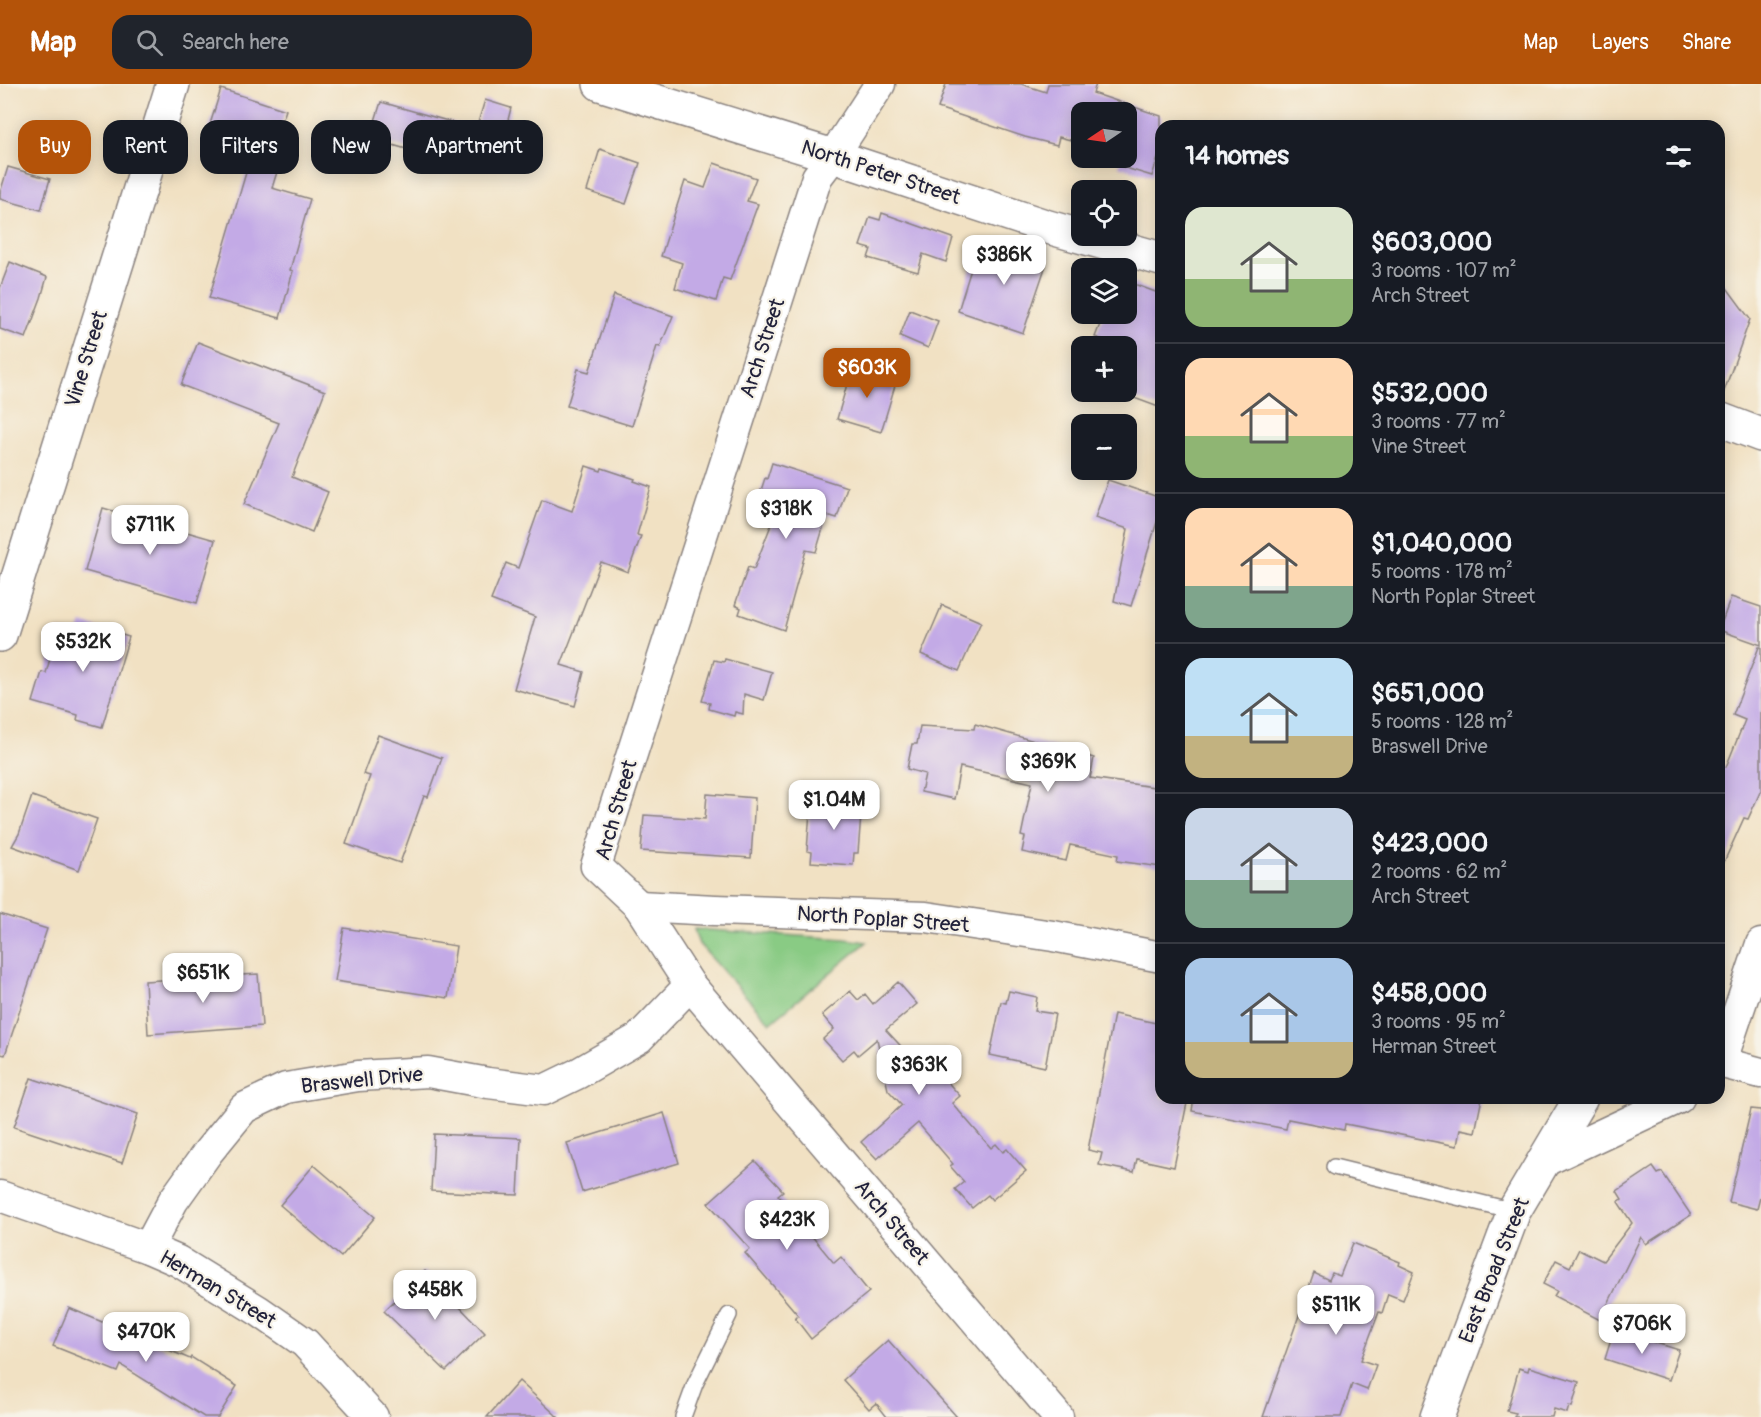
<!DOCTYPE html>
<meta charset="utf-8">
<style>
:root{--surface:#171b24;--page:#20242c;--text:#f1f3f6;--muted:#9ea1a6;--line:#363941;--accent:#b45309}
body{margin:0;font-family:Pangolin,sans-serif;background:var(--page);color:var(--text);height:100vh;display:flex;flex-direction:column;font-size:22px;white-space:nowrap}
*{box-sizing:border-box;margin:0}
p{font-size:20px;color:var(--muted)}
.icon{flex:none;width:33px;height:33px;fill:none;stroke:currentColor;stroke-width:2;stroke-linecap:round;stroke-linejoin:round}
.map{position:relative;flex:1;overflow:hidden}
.drawer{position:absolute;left:1155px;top:36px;width:570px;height:984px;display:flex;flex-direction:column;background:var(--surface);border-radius:18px;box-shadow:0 3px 15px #0003}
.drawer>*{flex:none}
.hud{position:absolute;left:18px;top:36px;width:570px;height:54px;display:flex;gap:12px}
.needle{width:39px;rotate:257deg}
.buttons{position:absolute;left:1071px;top:18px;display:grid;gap:12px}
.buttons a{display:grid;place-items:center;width:66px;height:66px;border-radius:12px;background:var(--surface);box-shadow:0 3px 15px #0003;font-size:30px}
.price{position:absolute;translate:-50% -51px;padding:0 14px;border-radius:12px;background:#fff;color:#222;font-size:20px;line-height:39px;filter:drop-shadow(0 2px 3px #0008)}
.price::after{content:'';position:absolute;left:50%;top:36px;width:18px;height:14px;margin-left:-9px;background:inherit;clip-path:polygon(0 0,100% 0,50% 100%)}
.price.selected{background:var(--accent);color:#fff}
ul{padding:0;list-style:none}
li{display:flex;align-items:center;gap:18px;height:150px;padding:0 30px}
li+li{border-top:2px solid var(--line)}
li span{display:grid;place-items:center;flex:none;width:168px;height:120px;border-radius:18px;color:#555}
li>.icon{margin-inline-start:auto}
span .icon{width:72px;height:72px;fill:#fffc;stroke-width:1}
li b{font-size:26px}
h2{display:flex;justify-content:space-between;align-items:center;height:72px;padding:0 30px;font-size:26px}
.pill{padding:0 21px;border-radius:18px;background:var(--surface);box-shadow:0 3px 15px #0003;font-size:21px;line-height:54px}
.pill.selected{background:var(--accent);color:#fff}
header{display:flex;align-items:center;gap:36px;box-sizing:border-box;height:84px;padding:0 30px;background:var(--accent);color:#fff}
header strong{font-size:28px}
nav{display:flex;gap:33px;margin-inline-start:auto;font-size:21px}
.search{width:420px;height:54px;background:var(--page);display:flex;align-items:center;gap:15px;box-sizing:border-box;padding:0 21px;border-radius:18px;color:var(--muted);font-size:22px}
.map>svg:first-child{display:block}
.green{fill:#89cb84;stroke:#567660;stroke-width:1.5}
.building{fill:#c3aae6}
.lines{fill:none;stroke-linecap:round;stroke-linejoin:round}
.service-casing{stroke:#8a827f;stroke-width:18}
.minor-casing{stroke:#8a827f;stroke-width:33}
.tertiary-casing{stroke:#8a827f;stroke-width:36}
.service{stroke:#fff;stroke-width:15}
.minor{stroke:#fff;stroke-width:30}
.tertiary{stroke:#fff;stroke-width:33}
.labels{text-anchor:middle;stroke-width:4.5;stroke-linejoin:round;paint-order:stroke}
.street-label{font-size:21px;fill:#22223b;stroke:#f7f3e8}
</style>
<header>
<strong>Map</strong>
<div class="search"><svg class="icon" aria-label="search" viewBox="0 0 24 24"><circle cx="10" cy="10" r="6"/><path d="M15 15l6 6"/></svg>Search here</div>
<nav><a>Map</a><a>Layers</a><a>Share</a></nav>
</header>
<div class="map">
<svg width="1761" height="1333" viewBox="0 0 1761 1333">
<rect width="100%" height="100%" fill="#f7f3e8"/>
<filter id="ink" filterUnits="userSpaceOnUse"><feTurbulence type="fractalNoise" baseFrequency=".0167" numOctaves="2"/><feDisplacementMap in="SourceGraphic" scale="12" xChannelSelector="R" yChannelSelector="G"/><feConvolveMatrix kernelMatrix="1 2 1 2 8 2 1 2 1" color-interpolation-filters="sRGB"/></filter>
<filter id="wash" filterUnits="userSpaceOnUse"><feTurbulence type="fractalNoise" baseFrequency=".008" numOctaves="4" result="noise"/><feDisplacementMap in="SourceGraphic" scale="24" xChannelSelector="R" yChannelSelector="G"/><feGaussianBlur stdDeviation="1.35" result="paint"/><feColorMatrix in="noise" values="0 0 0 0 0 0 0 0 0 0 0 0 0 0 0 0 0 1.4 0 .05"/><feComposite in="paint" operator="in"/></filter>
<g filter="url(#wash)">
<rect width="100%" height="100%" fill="#f1e1c3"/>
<polygon class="green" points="694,845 845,855 867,858 770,939 699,860"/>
<g id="blocks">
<g class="building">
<polygon points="946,0 1021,0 1046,8 1048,0 1096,0 1093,9 1161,32 1161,65 1152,92 1119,82 1122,74 1126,74 1126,28 1082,28 1082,59 1059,53 1057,61 1025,53 938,24"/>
<polygon points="221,5 286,26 280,43 290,46 272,104 310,115 290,186 293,187 280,234 209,214 253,65 207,50"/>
<polygon points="485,16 511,24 508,36 522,40 509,82 445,63 441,75 389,60 390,57 369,56 381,18 476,45"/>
<polygon points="600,65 640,79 626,120 587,107"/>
<polygon points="714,79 756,94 747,117 758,120 730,196 723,194 716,217 675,204 682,179 661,172 685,97 705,104"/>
<polygon points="8,83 50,95 41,126 0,115 0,109"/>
<polygon points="882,129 953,154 946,178 923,170 918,188 868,174 871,165 860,162 870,133 880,136"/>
<polygon points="1008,158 1044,169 1040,179 1046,181 1023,249 958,227 975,172 1005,165"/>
<polygon points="10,178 47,193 41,214 26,254 0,245 0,204"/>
<polygon points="1719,193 1750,235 1722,313 1719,312"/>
<polygon points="1126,197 1161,210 1161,324 1126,311 1126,262 1121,262 1095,253 1104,230 1126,230"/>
<polygon points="614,211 673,232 660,263 657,262 632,342 567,322 578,285 589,288"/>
<polygon points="910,226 938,237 928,264 900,252"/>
<polygon points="198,258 325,307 292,393 328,408 312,448 244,420 279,339 181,301"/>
<polygon points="852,283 897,295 881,348 837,335"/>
<polygon points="772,379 847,403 837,434 827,431 816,468 806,466 784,546 739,530 741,524 735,521 748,483 754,485 773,436 753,431 765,394 767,395"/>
<polygon points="586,382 601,387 602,384 635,395 634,397 651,403 637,451 641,452 628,488 601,478 561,581 584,588 575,622 514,605 535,533 491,516 506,479 518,484 542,416 572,427"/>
<polygon points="1108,396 1161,414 1161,425 1131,522 1114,517 1128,445 1095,434"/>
<polygon points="103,424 215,456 197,519 85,487"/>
<polygon points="1731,513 1761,523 1761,561 1719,546"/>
<polygon points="942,521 981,538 959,587 921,570"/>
<polygon points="82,539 129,553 102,643 77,636 78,631 33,618 42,588 46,589 58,546 78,551"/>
<polygon points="1759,563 1761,563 1761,706 1748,735 1744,734 1719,789 1719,680 1726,683 1745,636 1733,631"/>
<polygon points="725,575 772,588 764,616 744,610 743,630 735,628 734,632 709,625 710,619 702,617 714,576 724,578"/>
<polygon points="975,640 1094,674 1090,694 1161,704 1161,783 1117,777 1118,771 1070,761 1066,777 1022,768 1025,753 1021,752 1032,699 960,683 954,715 921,708 925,690 907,685 912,660 917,660 920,642 974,645"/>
<polygon points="378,651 442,674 428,713 424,712 400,779 346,760 370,692 363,690"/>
<polygon points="707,710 755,714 751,774 641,767 644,731 705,735"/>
<polygon points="32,712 97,735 79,786 12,762 19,750"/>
<polygon points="811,714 862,718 858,769 854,769 853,781 811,778 812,768 807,767"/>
<polygon points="0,830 47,845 5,971 0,970"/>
<polygon points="344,844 456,862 448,914 335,897"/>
<polygon points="258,890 262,942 148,950 145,897"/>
<polygon points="898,898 917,920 886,946 923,986 927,983 939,996 943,993 960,1012 952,1019 991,1064 996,1060 1003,1068 1007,1065 1026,1087 992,1116 988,1111 972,1124 955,1105 964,1098 950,1082 953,1080 918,1039 877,1075 861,1058 902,1021 888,1006 877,955 858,971 854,966 842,976 823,955 834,945 822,931 850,907 858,916 865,910 873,920"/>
<polygon points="1009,907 1037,913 1035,927 1055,930 1045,983 990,971 1001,918 1006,919"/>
<polygon points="1114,930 1161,940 1161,1014 1188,1014 1174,1083 1137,1075 1134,1088 1099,1081 1102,1069 1088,1066"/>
<polygon points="31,994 138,1030 122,1079 14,1043"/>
<polygon points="1194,1014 1482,1014 1475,1048 1460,1045 1457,1062 1345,1040 1344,1046 1288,1035 1286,1045 1192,1027"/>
<polygon points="1751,1025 1761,1026 1761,1110 1757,1125 1729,1118"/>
<polygon points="664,1029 679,1079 582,1108 567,1059"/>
<polygon points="434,1050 521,1054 518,1111 431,1107"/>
<polygon points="755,1077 783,1107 778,1111 834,1179 841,1173 869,1208 811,1255 795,1234 798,1231 745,1169 750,1165 708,1119"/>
<polygon points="314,1081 375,1133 341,1173 280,1121"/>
<polygon points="1653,1083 1658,1090 1662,1088 1691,1131 1646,1160 1641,1153 1600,1236 1554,1212 1557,1207 1543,1200 1556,1176 1570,1183 1579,1165 1603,1177 1632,1139 1618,1118 1622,1115 1617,1107"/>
<polygon points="1353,1159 1400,1178 1399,1181 1414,1188 1403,1216 1388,1210 1382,1229 1379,1228 1361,1276 1376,1281 1367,1306 1352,1300 1341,1333 1263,1333 1314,1189 1329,1196 1332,1189 1340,1192"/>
<polygon points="425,1187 485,1249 446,1287 384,1227"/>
<polygon points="69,1224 190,1275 191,1273 237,1302 218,1333 204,1333 121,1281 118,1288 53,1262"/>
<polygon points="1614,1246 1679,1266 1669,1296 1605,1275"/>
<polygon points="888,1256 957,1333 887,1333 876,1319 869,1325 843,1296"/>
<polygon points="1529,1283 1579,1298 1572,1323 1569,1322 1567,1329 1554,1325 1552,1333 1514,1333 1516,1329 1507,1327 1519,1284 1528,1287"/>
<polygon points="519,1297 558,1333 487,1333"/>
</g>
</g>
</g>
<g filter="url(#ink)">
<use href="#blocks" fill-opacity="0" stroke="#8a827f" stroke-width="1.5"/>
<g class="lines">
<defs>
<g id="service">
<polyline points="1334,1083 1514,1127"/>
<polyline points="683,1333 695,1300 729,1231"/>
</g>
<g id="minor">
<polyline points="880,0 833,72 817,93 596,782 639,822 690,901 1058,1333"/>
<polyline points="639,822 715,826 926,833 1053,852 1161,873"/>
<polyline points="1719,978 1761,989"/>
<polyline points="1721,979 1761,860"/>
<polyline points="1543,1078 1679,1014"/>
<polyline points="0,1112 148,1164 178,1177 259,1227 305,1259 373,1333"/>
<polyline points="148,1164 173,1117 208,1068 244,1024 286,1004 358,992 428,988 488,999 544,1006 577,990 639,954 690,901"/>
</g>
<g id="tertiary">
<polyline points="600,0 833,72 1048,143 1161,175"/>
<polyline points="1719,335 1761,351"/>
<polyline points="0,551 173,0"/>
<polyline points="1437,1333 1514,1127 1581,1014"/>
</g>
</defs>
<use href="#service" class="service-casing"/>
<use href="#minor" class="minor-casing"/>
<use href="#tertiary" class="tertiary-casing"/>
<use href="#service" class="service"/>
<use href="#minor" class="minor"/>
<use href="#tertiary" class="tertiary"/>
</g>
</g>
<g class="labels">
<g class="street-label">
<text transform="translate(881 88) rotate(18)" y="7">North Peter Street</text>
<text transform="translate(762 264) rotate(-72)" y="7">Arch Street</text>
<text transform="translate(86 275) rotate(-73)" y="7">Vine Street</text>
<text transform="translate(616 726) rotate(-74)" y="7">Arch Street</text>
<text transform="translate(883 835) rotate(4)" y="7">North Poplar Street</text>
<text transform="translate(362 996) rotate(-6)" y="7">Braswell Drive</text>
<text transform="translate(892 1138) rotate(50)" y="7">Arch Street</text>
<text transform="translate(1494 1186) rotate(-68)" y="7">East Broad Street</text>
<text transform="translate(218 1205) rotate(31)" y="7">Herman Street</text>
</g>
</g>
</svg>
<div class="buttons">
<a><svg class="needle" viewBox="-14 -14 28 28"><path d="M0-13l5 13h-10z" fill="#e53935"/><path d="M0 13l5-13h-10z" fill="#9ea1a6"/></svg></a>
<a><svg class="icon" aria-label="locate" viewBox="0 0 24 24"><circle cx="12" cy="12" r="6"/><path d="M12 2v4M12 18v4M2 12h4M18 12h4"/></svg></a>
<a><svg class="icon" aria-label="layers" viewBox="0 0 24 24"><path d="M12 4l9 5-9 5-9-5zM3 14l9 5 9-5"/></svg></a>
<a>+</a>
<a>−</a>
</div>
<b class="price" style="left:1004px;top:202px">$386K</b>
<b class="price selected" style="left:867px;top:315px">$603K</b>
<b class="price" style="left:786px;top:456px">$318K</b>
<b class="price" style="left:150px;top:472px">$711K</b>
<b class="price" style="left:83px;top:589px">$532K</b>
<b class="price" style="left:1048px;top:709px">$369K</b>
<b class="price" style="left:834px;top:747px">$1.04M</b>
<b class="price" style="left:203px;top:920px">$651K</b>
<b class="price" style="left:919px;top:1012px">$363K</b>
<b class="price" style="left:787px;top:1167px">$423K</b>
<b class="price" style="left:435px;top:1237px">$458K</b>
<b class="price" style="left:1336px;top:1252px">$511K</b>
<b class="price" style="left:1642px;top:1271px">$706K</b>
<b class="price" style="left:146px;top:1279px">$470K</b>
<div class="hud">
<a class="pill selected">Buy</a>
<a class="pill">Rent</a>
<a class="pill">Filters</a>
<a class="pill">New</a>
<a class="pill">Apartment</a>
</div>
<section class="drawer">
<h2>14 homes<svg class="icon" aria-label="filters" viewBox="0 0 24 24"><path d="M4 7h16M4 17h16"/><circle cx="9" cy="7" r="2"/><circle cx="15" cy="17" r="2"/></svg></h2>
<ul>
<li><span style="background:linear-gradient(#dfe7d0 60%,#8fb573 0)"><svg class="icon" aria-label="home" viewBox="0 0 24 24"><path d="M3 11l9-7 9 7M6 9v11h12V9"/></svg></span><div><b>$603,000</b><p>3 rooms · 107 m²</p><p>Arch Street</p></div></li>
<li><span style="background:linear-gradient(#ffd9b3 65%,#8fb573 0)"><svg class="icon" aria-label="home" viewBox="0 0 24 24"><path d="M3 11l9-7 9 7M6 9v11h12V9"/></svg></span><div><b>$532,000</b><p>3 rooms · 77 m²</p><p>Vine Street</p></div></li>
<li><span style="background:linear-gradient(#ffd9b3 65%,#7fa58c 0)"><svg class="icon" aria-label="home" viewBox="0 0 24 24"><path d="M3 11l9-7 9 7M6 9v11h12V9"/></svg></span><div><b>$1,040,000</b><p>5 rooms · 178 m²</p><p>North Poplar Street</p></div></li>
<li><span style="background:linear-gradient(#bfe0f5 65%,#c2b280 0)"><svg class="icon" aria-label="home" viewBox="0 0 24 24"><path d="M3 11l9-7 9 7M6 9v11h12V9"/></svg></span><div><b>$651,000</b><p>5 rooms · 128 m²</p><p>Braswell Drive</p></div></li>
<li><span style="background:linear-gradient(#c9d6e8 60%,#7fa58c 0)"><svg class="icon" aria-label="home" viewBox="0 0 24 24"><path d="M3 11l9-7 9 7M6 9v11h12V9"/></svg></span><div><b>$423,000</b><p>2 rooms · 62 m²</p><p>Arch Street</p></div></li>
<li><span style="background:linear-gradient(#a9c7e8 70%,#c2b280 0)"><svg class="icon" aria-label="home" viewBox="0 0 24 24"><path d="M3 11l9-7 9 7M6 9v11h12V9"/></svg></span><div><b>$458,000</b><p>3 rooms · 95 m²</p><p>Herman Street</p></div></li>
</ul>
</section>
</div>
